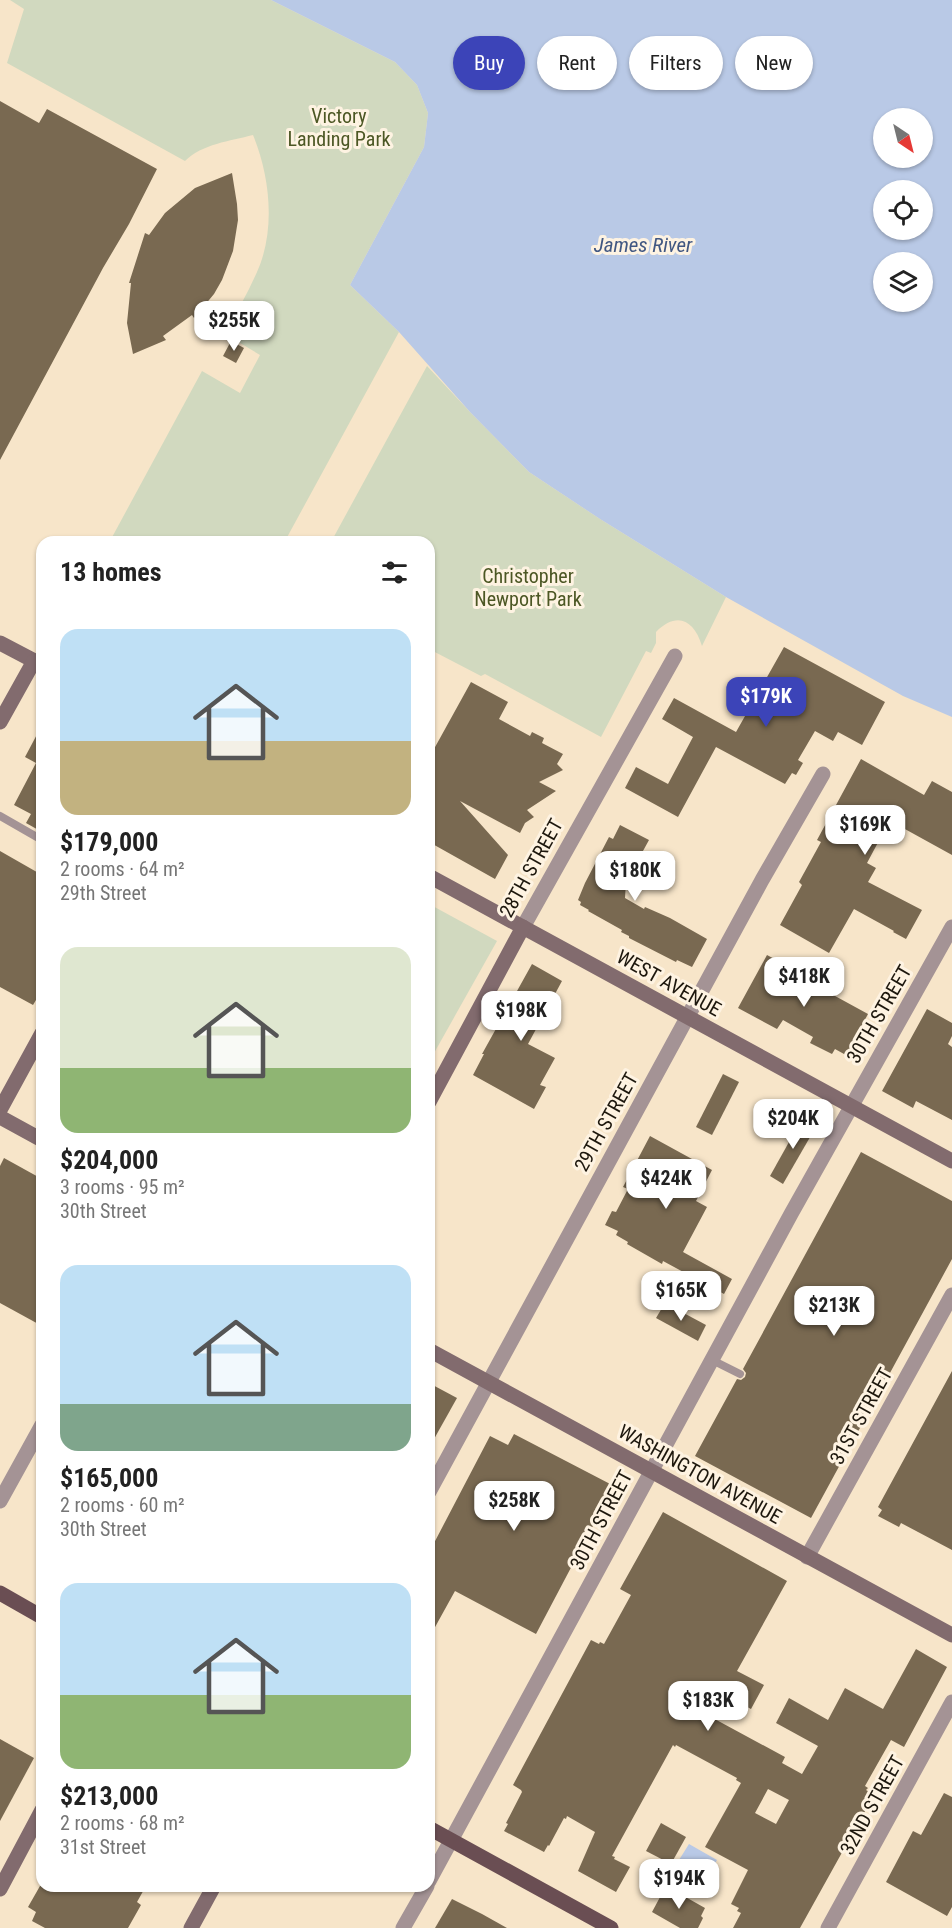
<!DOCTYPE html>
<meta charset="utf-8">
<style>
:root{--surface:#fff;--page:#f6f6f6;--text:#222;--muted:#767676;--accent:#3c44b8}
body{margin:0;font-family:"Roboto Condensed",sans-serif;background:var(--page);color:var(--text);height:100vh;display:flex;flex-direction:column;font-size:22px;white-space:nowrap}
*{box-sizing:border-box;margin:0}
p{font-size:20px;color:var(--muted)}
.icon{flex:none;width:33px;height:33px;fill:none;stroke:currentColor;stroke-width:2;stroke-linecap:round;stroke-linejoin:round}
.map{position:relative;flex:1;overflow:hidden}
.sheet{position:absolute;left:36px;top:536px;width:399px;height:1356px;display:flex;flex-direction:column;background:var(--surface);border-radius:18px;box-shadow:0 2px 4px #0004}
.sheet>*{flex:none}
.hud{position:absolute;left:453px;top:36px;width:408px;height:54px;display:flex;gap:12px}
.needle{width:39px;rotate:145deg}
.controls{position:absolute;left:873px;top:108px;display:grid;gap:12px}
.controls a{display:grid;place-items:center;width:60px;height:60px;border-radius:50%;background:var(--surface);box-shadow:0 2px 4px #0004;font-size:30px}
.price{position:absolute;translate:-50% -51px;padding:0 14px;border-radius:12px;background:#fff;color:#222;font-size:20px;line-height:39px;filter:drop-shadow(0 2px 3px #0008)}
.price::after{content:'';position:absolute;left:50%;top:36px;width:18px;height:14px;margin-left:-9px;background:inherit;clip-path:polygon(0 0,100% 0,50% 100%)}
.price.active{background:var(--accent);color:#fff}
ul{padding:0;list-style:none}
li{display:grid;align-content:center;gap:12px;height:318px;padding:0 24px}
li span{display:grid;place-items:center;height:186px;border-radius:18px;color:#555}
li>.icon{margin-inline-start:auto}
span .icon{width:108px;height:108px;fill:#fffc;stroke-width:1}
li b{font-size:26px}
h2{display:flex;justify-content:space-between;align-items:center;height:72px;padding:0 24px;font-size:26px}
.chip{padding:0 21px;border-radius:27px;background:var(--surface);box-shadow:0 2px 4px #0004;font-size:21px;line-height:54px}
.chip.active{background:var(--accent);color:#fff}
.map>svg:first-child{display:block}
.green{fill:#d1d9bf}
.water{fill:#b9c9e6;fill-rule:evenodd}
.building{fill:#796951;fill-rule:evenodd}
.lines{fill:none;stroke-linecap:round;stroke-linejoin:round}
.lane{stroke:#a49395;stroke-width:8}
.street{stroke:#a49395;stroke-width:15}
.secondary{stroke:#826b6e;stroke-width:15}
.primary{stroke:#6a4e53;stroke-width:15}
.labels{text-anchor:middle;stroke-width:6;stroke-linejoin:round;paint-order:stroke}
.park-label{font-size:20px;fill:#4c5724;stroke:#fef3e2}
.street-label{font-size:20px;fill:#1d170d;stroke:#fef3e2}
.water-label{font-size:21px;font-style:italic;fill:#415782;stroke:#fef3e2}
</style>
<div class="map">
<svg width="952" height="1928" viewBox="0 0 952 1928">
<rect width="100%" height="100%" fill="#f7e5c9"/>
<g class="green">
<path d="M10,0h261l124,62 22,23 11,28 -4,34 -74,138 49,47 -114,209h-175l92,-170 38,22 20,-38 -35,-21c11,-21 23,-41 32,-62 19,-42 13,-96 -4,-137 -23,6 -51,9 -68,26l-178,-98 17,-54z"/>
<path d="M427,366l43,46 59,60 71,47 126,78 -24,49c-8,-26 -25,-35 -46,-14v11l-5,10 -5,-2 -45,86 -116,-63 -4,2 -52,-27v-107h-98z"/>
<polygon points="429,904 497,941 429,1062"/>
</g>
<g class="water">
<path d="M271,0h681v717l-49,-21 -177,-99 -126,-78 -71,-47 -59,-60 -71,-80 -49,-47 74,-138 4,-34 -11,-28 -22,-23zM884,118h38v40h-38zM884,190h38v40h-38zM884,262h38v40h-38z"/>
<polygon points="689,1844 717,1860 707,1877 679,1860"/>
</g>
<g class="building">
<polygon points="0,101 39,123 47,109 157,169 129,224 103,268 0,460"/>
<polygon points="232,173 237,204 238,220 233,251 222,280 214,294 194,318 192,315 163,336 166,340 133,354 127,323 131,283 129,283 145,233 149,235 165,213 195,188"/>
<polygon points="231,341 244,348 236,363 223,356"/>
<polygon points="784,647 885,702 862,745 838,732 833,741 815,731 798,760 803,763 796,775 792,773 785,784 716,747 678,817 625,788 636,767 668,784 693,737 662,719 674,698 736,732"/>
<polygon points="471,682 508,702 499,719 530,736 532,732 544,738 542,743 563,754 557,764 563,770 539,782 556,791 527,810 534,817 525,823 520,833 460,801 508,855 495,879 429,842 429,758"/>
<polygon points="42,725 42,832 26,823 31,814 14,805 36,763 25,757"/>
<polygon points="861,759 924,795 932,781 952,792 952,855 894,823 886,837 882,835 867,863 876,868 868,882 922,910 906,939 893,932 894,931 854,909 829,953 780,925 802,885 799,882 821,842 817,840"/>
<polygon points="620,825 649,840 626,882 625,898 644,909 645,907 670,918 707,939 692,967 677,960 676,962 629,938 629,936 621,932 622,930 588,911 589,910 580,905 581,902 578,900 585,883 609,837 613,839"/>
<polygon points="0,851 42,875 42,990 33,1005 0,987"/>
<polygon points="767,955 806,976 804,979 868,1014 859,1031 866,1035 853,1059 835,1049 832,1054 810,1043 813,1037 783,1020 777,1029 738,1008"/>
<polygon points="532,964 562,981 528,1044 555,1058 540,1085 546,1087 534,1109 473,1075 484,1054 482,1054"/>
<polygon points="927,1009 952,1023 952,1036 948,1044 952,1047 952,1120 916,1101 913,1108 882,1091"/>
<polygon points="723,1074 739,1082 712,1135 696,1127"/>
<polygon points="803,1117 817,1125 783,1184 770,1176"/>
<polygon points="650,1136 712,1170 696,1201 707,1207 683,1252 732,1279 724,1294 663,1261 662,1264 627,1244 628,1242 616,1235 618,1231 605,1225 612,1211 616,1212 628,1189 623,1187"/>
<polygon points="861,1152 952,1201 952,1259 811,1518 695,1456 737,1379 741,1380 745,1377 746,1373 743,1369"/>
<polygon points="4,1158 42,1179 42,1326 0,1303 0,1166"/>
<polygon points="665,1303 706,1325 698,1341 656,1318"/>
<polygon points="952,1371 952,1550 901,1523 899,1527 878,1516 882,1510 878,1507"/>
<polygon points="429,1383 457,1398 429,1448"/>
<polygon points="514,1434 614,1486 536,1634 455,1591 429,1638 429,1556 435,1552 435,1548 433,1545 490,1436 508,1445"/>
<path d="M663,1512l124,69 -50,90 27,14 -13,24 -52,-27 -12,22 98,53 -3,6 20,11 16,-28 -42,-23 13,-25 39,22 17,-32 38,21 33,-60 31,18 -43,80 -13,-7 -26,46 3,2 -2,2 8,5 -74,133h-67l8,-15 -4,-2 2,-3 -8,-4 17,-34 -43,-23 36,-64 -5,-3 1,-2 -61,-33 -1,2 -2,-2 -61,111 3,1 -1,2 16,8 -14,25 -38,-21 17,-39 -28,-16 -1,3 -2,-1 -15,28 -1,-1 -4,7 -40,-21 4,-7 -2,-1 16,-31 -1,-2 -8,-5 78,-145 8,4 1,-2 4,2 27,-49 -11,-6zM768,1789l21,11 -13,24 -21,-11z"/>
<polygon points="0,1739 34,1758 0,1821"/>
<polygon points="944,1793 952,1797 952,1907 947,1916 886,1882 913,1831 921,1835"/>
<polygon points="661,1823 686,1837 671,1864 646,1851"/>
<polygon points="40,1886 146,1886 137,1902 141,1905 128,1928 45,1928 32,1921 36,1912 28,1907"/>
<polygon points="666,1886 705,1908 701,1916 703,1918 698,1928 680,1928 652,1912"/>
<polygon points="452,1899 482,1914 507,1928 435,1928"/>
</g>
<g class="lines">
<g class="lane">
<polyline points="0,816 42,840"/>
<polyline points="712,1360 740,1374"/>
<polyline points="429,1550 430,1550"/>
</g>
<g class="street">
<polyline points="523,927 675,656"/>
<polyline points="429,1492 762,880 823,774"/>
<polyline points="0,1501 42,1425"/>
<polyline points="807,1557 952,1295"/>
<polyline points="429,1881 791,1214 952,927"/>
<polyline points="403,1928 427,1886"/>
<polyline points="828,1928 952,1702"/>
</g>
<g class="secondary">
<polyline points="0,643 42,665"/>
<polyline points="0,722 34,661"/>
<polyline points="429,876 952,1161"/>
<polyline points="429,1102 523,927"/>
<polyline points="0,1110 42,1033"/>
<polyline points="0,1117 42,1140"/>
<polyline points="429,1350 952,1635"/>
<polyline points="0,1889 42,1810"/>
<polyline points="191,1928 214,1886"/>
</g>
<g class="primary">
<polyline points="0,1593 42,1617"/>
<polyline points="429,1828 611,1928"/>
</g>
</g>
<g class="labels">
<g class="park-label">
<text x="339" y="123">Victory<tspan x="339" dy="23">Landing Park</tspan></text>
<text x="528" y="583">Christopher<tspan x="528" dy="23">Newport Park</tspan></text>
</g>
<g class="street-label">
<text transform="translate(531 868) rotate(-61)" y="7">28TH STREET</text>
<text transform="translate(669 983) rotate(29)" y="7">WEST AVENUE</text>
<text transform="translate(879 1014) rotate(-60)" y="7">30TH STREET</text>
<text transform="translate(606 1122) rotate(-61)" y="7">29TH STREET</text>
<text transform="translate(861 1416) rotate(-61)" y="7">31ST STREET</text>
<text transform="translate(700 1474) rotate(29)" y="7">WASHINGTON AVENUE</text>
<text transform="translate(601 1520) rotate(-62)" y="7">30TH STREET</text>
<text transform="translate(872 1805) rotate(-61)" y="7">32ND STREET</text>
</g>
<g class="water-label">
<text x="643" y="252">James River</text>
</g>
</g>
</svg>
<div class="controls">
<a><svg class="needle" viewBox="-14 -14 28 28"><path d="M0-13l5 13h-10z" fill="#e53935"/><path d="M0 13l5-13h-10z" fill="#767676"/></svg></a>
<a><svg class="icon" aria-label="locate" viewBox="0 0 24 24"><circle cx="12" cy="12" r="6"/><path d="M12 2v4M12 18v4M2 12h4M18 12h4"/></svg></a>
<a><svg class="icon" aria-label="layers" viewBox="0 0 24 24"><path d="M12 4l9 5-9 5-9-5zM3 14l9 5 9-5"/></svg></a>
</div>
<b class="price" style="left:234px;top:352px">$255K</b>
<b class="price active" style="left:766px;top:728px">$179K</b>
<b class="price" style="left:865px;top:856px">$169K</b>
<b class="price" style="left:635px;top:902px">$180K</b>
<b class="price" style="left:804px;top:1008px">$418K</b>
<b class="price" style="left:521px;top:1042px">$198K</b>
<b class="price" style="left:793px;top:1150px">$204K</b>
<b class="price" style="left:666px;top:1210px">$424K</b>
<b class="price" style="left:681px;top:1322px">$165K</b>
<b class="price" style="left:834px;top:1337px">$213K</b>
<b class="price" style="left:514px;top:1532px">$258K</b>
<b class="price" style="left:708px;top:1732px">$183K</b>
<b class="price" style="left:679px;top:1910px">$194K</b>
<div class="hud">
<a class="chip active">Buy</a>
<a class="chip">Rent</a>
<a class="chip">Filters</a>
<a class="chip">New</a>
</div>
<section class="sheet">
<h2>13 homes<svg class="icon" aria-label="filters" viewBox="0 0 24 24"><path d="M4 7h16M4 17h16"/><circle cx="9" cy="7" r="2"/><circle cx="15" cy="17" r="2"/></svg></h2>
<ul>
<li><span style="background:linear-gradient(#bfe0f5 60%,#c2b280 0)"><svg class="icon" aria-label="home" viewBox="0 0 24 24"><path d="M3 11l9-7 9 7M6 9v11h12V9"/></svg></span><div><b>$179,000</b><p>2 rooms · 64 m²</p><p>29th Street</p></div></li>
<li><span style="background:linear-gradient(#dfe7d0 65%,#8fb573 0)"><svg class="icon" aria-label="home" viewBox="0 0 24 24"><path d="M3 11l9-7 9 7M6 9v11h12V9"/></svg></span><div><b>$204,000</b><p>3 rooms · 95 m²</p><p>30th Street</p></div></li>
<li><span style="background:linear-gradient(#bfe0f5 75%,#7fa58c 0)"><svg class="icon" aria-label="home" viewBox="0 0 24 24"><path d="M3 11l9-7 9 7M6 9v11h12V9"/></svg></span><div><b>$165,000</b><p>2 rooms · 60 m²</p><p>30th Street</p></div></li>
<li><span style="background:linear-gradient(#bfe0f5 60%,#8fb573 0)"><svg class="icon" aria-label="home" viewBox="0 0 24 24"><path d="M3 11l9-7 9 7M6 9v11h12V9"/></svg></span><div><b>$213,000</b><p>2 rooms · 68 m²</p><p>31st Street</p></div></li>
</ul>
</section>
</div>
